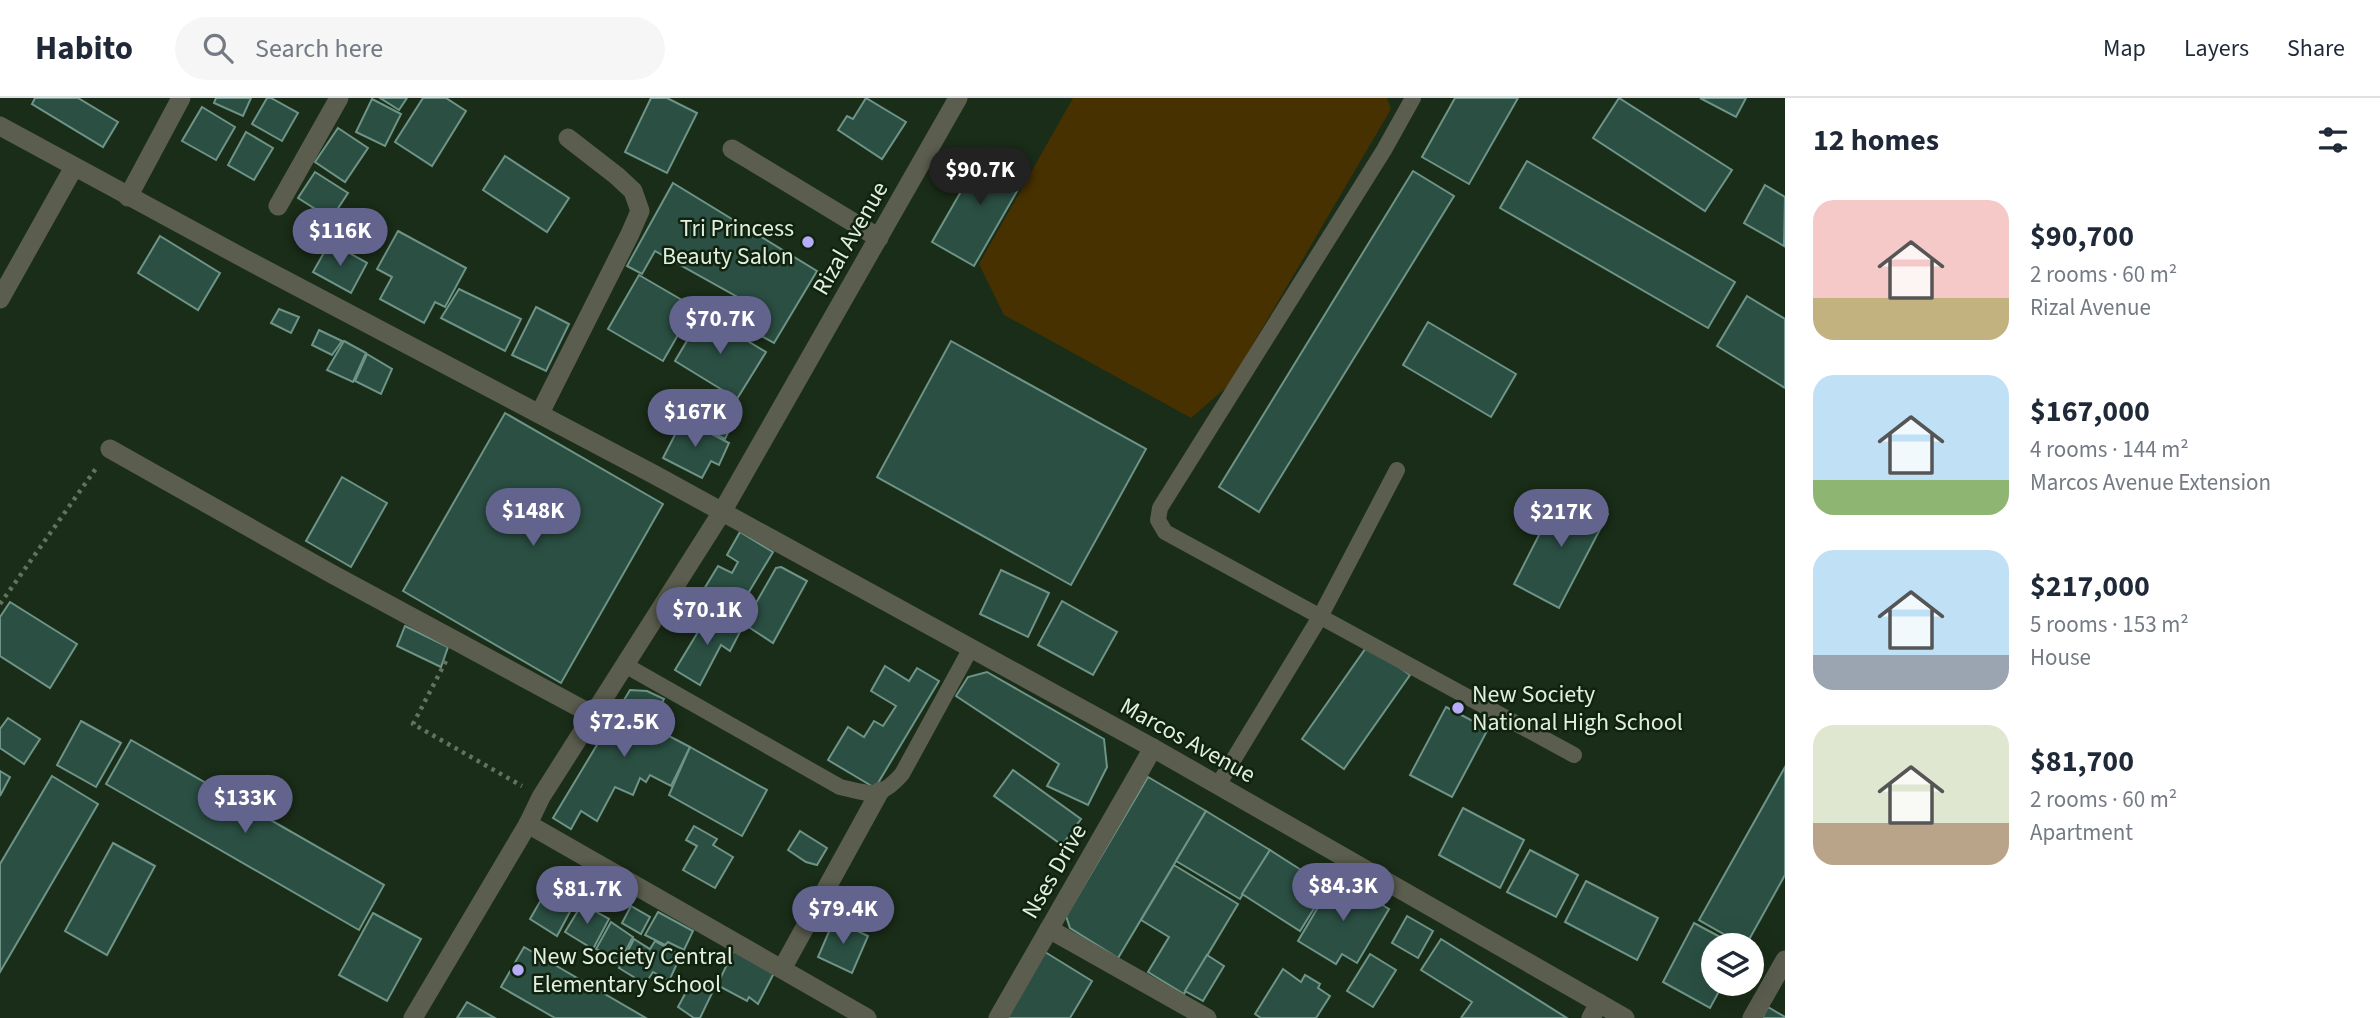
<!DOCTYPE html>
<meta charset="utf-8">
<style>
:root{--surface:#fff;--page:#f6f6f7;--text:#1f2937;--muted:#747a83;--line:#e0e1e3;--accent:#63648e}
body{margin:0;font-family:"Source Sans 3",sans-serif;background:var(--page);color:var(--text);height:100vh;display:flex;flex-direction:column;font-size:26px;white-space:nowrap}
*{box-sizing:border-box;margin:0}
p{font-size:23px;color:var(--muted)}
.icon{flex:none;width:38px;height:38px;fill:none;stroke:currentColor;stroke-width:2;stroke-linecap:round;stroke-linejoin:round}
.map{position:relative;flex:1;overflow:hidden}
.side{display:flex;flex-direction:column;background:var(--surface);width:595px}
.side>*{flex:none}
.buttons{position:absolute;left:1701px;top:835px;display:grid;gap:14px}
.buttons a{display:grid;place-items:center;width:63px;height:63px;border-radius:50%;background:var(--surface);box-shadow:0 7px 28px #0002;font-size:35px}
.price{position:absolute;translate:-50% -60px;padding:0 16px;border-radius:24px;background:var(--accent);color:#fff;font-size:23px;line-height:46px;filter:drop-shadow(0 2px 4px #0008)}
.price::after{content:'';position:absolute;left:50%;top:42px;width:21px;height:16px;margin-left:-10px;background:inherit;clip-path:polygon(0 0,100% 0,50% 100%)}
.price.selected{background:#222;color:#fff}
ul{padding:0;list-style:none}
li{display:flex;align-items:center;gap:21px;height:175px;padding:0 28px}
li span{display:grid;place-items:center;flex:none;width:196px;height:140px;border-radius:21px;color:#555}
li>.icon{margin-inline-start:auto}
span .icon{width:84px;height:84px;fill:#fffc;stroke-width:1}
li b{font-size:30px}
h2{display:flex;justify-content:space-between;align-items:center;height:84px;padding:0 28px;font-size:30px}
header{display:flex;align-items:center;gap:42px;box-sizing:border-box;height:98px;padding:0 35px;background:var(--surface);border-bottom:2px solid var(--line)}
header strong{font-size:33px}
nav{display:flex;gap:38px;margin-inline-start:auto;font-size:24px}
.search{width:490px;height:63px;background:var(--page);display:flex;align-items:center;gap:18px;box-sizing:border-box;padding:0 24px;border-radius:38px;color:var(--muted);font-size:26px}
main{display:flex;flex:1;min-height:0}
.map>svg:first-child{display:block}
.green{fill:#473100}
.building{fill:#2b4f43;stroke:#6e9487;stroke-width:2}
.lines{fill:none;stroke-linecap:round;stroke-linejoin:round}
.path{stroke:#627360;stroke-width:4.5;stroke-dasharray:3.5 5;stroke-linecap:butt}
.service{stroke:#5b5d4f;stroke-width:16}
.minor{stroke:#5b5d4f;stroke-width:19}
.tertiary{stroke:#5b5d4f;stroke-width:19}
.poi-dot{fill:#b6acf8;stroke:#10230e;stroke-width:2.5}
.labels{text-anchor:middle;stroke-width:5;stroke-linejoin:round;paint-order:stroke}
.poi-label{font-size:24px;fill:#e2eee0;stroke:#10230e;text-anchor:start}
.street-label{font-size:24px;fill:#e2eee0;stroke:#10230e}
</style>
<header>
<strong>Habito</strong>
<div class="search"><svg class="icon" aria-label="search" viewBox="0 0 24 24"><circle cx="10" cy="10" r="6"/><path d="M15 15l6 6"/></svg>Search here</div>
<nav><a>Map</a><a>Layers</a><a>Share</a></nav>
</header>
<main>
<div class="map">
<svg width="1785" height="920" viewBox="0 0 1785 920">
<rect width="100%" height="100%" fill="#1a2d18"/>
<polygon class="green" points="1073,0 1387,0 1391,11 1229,287 1191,320 1004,217 979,166"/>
<g class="building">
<polygon points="35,0 78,0 118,24 103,49 32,6"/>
<polygon points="216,0 251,0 243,18 214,5"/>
<polygon points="267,0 271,0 298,15 282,43 252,26"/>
<polygon points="380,0 407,0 399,12"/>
<polygon points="423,0 446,0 466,13 432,68 395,44"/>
<polygon points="651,0 667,0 697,15 667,75 625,54"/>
<polygon points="866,0 906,24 882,61 838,32 847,18 853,21"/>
<polygon points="1455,0 1518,0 1469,86 1422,59"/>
<polygon points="1619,0 1732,72 1705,113 1593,40"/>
<polygon points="1700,0 1746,0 1736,19"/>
<polygon points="372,1 401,16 385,48 356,34"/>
<polygon points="202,9 235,29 216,62 182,43"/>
<polygon points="338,30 368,50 345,84 315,64"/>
<polygon points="246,34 273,50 254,82 228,67"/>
<polygon points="986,50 1028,74 974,168 932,144"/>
<polygon points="505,58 569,100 547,134 483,92"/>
<polygon points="1527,63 1735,184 1708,230 1500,110"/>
<polygon points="1413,73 1454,98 1259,414 1219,389"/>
<polygon points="315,74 348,95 331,121 298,100"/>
<polygon points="673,85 817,173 774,245 734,223 741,201 655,153 642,176 627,168"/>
<polygon points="1765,87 1785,99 1784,148 1744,125"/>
<polygon points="398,133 466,170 445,209 435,204 424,225 380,201 392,179 377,171"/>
<polygon points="160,138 220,175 198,212 138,175"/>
<polygon points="330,144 367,165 351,195 313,174"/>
<polygon points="639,177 694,209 663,263 608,231"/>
<polygon points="459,191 521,221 505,253 441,220"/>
<polygon points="1747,198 1785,221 1785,290 1717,248"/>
<polygon points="536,209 569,226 546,273 512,257"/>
<polygon points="279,211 299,219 291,235 271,225"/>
<polygon points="703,216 766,254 737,301 675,263"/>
<polygon points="1428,224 1516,276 1491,319 1403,267"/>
<polygon points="319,232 342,243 332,257 312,247"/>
<polygon points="344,243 366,255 353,284 327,272"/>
<polygon points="951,243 1146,351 1071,487 877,379"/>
<polygon points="367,256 392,271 381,296 355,283"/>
<polygon points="718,301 735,313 729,319 722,319 733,324 725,341 704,330"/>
<polygon points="505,315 663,406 561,585 403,493"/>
<polygon points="683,321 729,345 719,367 711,363 702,380 663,360"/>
<polygon points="342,379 387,405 351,469 306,443"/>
<polygon points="1562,392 1608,416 1559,510 1514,486"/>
<polygon points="740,434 773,454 735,517 701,496 718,468 732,475 738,464 727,457"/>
<polygon points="781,469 807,483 773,545 744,526 776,470"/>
<polygon points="1001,472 1049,495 1028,539 980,516"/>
<polygon points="1062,503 1117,534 1093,577 1038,547"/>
<polygon points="10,504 77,546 50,590 0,558 0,519"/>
<polygon points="710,514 741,532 730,553 721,547 700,587 675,572"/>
<polygon points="405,528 448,549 441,569 397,548"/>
<polygon points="1368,547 1410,577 1344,671 1302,641"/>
<polygon points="885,568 909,583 917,570 939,583 875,690 828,662 848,629 864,639 874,623 883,628 896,608 871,593"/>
<polygon points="987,574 1104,641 1107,669 1088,707 1047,688 1059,666 956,598 968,579"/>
<polygon points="630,592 647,593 664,601 650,628 690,649 671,688 650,677 646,684 640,680 633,697 615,689 597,723 581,713 571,731 553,720"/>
<polygon points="1446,609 1488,631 1452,699 1410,677"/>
<polygon points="8,620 40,641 24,666 0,650 0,631"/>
<polygon points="81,623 121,645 96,689 57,667"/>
<polygon points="131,642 384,787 359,832 106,686"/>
<polygon points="690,649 767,692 742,738 669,697"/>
<polygon points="1785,669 1785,777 1746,847 1743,847 1699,822"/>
<polygon points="1013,672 1081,721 1062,747 994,698"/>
<polygon points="0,673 10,679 0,698"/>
<polygon points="52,678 98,706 0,874 0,766"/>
<polygon points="1148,679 1206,713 1118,860 1070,830 1066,818"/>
<polygon points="1463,710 1524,742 1500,790 1439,757"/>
<polygon points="1206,713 1270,752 1240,801 1176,763"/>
<polygon points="694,728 717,741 713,747 733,759 715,790 683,772 697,748 686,742"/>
<polygon points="800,733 827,750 817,767 806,764 788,752"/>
<polygon points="113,745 155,768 107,857 65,833"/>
<polygon points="1270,752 1312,779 1318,771 1333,780 1300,833 1242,796"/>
<polygon points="1530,752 1578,777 1556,819 1507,794"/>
<polygon points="1174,767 1238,806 1184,896 1148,874 1169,839 1141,822"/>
<polygon points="1336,779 1389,811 1357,865 1342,856 1336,866 1298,843"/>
<polygon points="1586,783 1658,820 1637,862 1565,824"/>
<polygon points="545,795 554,800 557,796 573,808 557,838 530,821"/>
<polygon points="582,806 609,821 593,851 565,834"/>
<polygon points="631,808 650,819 641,836 622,825"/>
<polygon points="658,814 693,833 684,852 668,844 665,847 645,837"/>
<polygon points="373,815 421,841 387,903 339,877"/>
<polygon points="1407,818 1433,833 1418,860 1392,845"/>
<polygon points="834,822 868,838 852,875 818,859"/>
<polygon points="611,824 633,839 618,867 605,861 606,856 596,851"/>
<polygon points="1694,825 1735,847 1713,847 1713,886 1723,886 1710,910 1663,884"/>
<polygon points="634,841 650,851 655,843 681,857 669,883 653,874 645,886 619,870"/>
<polygon points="1441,841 1567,920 1461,920 1472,904 1421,872"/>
<polygon points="736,848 775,873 758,906 749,899 747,903 717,887"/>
<polygon points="524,849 646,920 555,920 501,889"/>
<polygon points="1045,854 1092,883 1070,920 1004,920"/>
<polygon points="1370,856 1396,872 1373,909 1347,893"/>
<polygon points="1207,857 1224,868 1203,903 1185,893"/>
<polygon points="1283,871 1301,884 1305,877 1320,886 1318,890 1330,898 1316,920 1261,920 1255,916"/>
<polygon points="693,881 714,891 700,920 694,920 678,909"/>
<polygon points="467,904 495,920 457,920"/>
<polygon points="1768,909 1785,919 1785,920 1762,920"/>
</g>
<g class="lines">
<g class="path">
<polyline points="0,506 97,369"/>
<polyline points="446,563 413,626 522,688"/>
</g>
<g class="service">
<polyline points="1413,0 1384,52 1160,410 1158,422 1165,434 1574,657"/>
<path d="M625,567l215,122c31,7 39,13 62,-13l69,-126"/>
<polyline points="1218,687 1320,519 1397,372"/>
</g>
<g class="minor">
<polyline points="732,51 879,140"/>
<polyline points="128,99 181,0"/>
<polyline points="278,108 339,0"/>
<polyline points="0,201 74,69"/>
<polyline points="540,315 630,136 640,113 633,93 617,78 568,40"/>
<polyline points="110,351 332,476 593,617"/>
<polyline points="722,414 958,0"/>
<polyline points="528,726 867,920"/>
<polyline points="1049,831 1207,920"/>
<polyline points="782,871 880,693"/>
<polyline points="998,920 1153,650"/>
<polyline points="1591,920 1599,905"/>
<polyline points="1752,920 1785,862"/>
</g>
<g class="tertiary">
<polyline points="0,28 247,162 655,377 1153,650 1625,920"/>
<polyline points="413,920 528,726 541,699 722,414"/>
</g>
</g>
<g class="poi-dot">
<circle cx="808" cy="144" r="7"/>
<circle cx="1458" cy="610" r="7"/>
<circle cx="518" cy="872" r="7"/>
</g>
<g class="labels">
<g class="poi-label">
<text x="794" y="138" text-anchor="end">Tri Princess<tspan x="794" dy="28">Beauty Salon</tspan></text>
<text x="1472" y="604">New Society<tspan x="1472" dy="28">National High School</tspan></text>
<text x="532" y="866">New Society Central<tspan x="532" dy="28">Elementary School</tspan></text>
</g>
<g class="street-label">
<text transform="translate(850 140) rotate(-60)" y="8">Rizal Avenue</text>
<text transform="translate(1188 642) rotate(29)" y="8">Marcos Avenue</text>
<text transform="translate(1054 773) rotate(-60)" y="8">Nses Drive</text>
</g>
</g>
</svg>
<div class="buttons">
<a><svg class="icon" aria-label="layers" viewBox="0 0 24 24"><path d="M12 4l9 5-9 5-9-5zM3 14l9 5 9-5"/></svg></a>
</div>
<b class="price selected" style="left:980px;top:109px">$90.7K</b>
<b class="price" style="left:340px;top:170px">$116K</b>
<b class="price" style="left:720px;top:258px">$70.7K</b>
<b class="price" style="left:695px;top:351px">$167K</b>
<b class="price" style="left:533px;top:450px">$148K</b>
<b class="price" style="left:1561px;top:451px">$217K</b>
<b class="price" style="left:707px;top:549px">$70.1K</b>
<b class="price" style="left:624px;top:661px">$72.5K</b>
<b class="price" style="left:245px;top:737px">$133K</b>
<b class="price" style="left:1343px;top:825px">$84.3K</b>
<b class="price" style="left:587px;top:828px">$81.7K</b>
<b class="price" style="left:843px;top:848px">$79.4K</b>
</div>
<section class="side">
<h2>12 homes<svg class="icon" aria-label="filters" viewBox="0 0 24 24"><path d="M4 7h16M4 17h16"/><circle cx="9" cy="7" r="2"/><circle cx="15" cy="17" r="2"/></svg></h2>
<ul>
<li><span style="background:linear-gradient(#f6c9c9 70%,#c2b280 0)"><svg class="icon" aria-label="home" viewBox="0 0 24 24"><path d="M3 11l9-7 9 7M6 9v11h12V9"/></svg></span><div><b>$90,700</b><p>2 rooms · 60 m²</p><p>Rizal Avenue</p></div></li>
<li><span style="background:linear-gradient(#bfe0f5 75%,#8fb573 0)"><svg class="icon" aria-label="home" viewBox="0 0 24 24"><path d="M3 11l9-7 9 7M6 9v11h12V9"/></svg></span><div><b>$167,000</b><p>4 rooms · 144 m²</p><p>Marcos Avenue Extension</p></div></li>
<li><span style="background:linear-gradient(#bfe0f5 75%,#9aa5b1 0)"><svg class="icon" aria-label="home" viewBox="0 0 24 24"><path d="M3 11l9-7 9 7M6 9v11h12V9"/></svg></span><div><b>$217,000</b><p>5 rooms · 153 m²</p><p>House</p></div></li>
<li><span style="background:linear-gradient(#dfe7d0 70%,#b9a48a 0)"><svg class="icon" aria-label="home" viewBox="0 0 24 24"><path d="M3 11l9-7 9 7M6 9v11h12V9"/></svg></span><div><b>$81,700</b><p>2 rooms · 60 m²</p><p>Apartment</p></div></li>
</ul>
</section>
</main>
